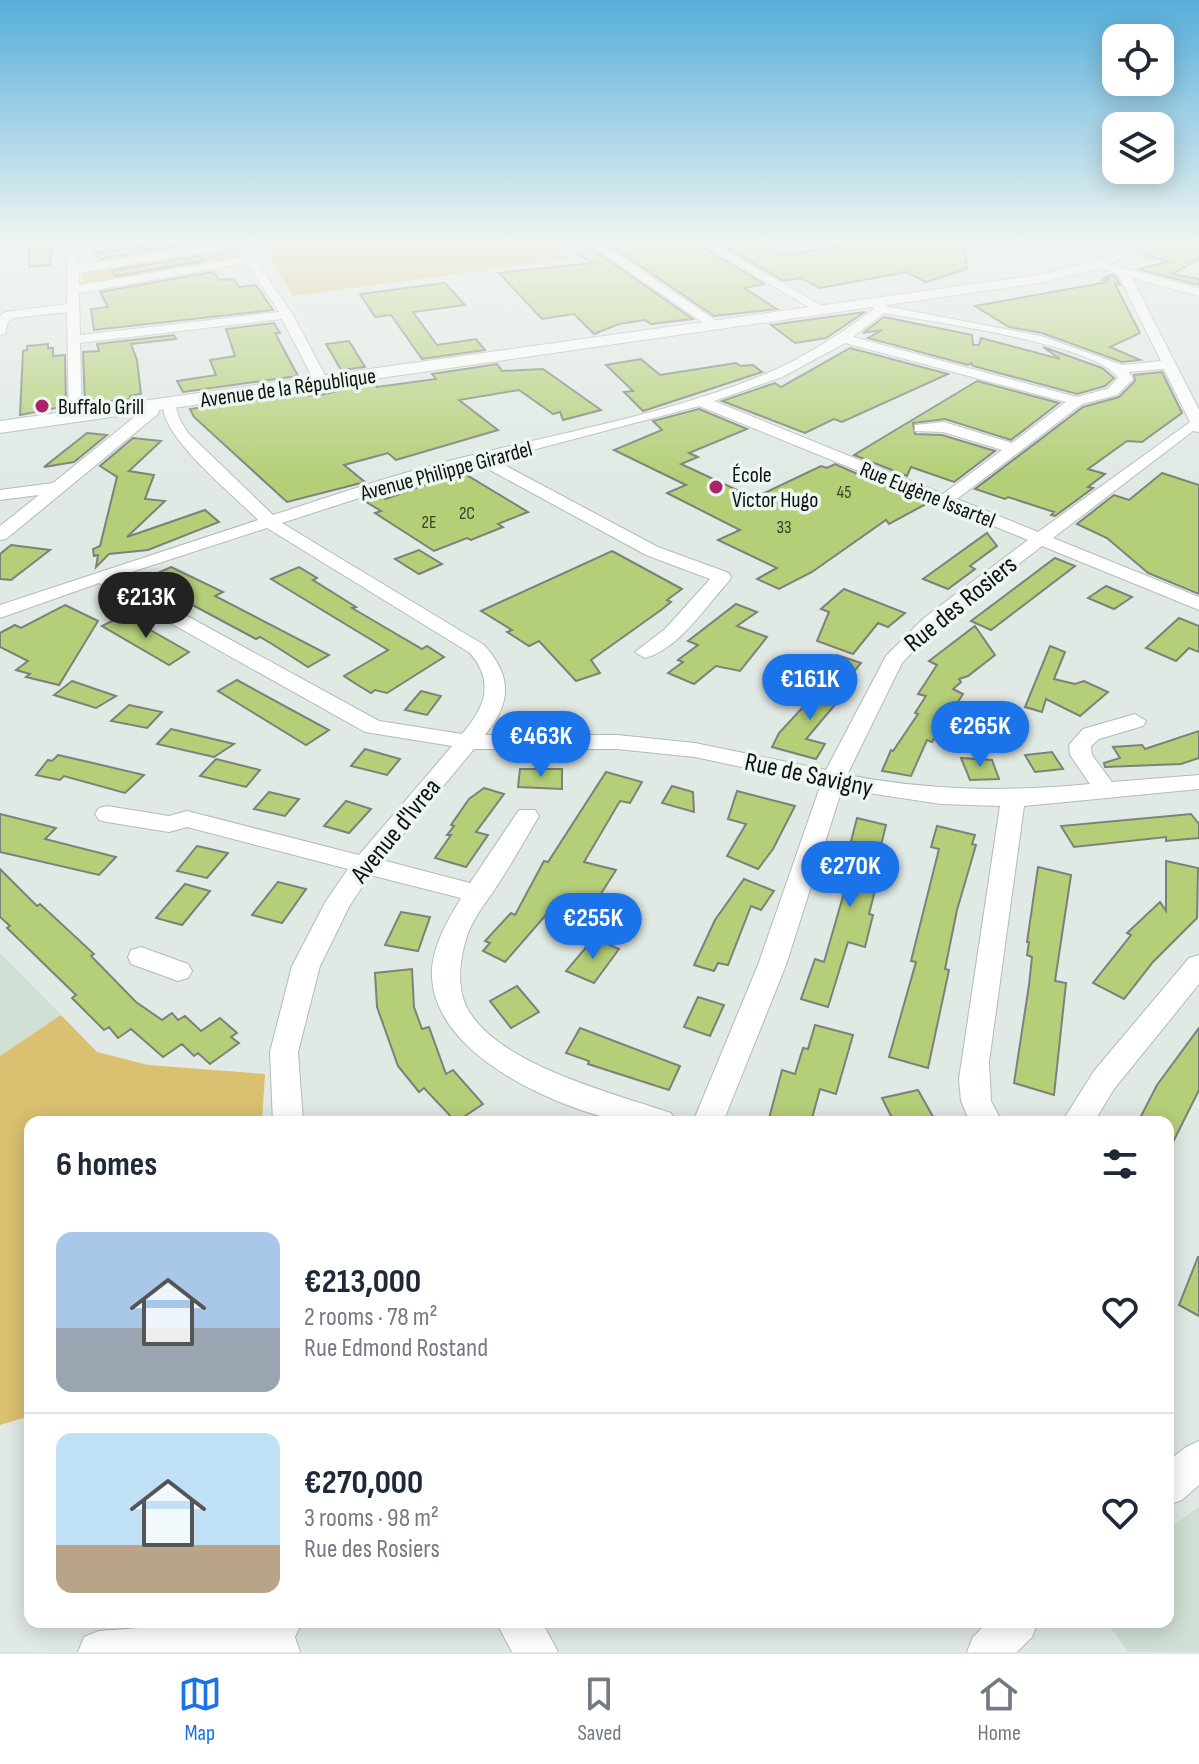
<!DOCTYPE html>
<meta charset="utf-8">
<style>
:root{--surface:#fff;--page:#f2f2f3;--text:#1f2937;--muted:#747a83;--line:#e0e1e3;--accent:#1a73e8}
body{margin:0;font-family:"Sofia Sans Condensed",sans-serif;background:var(--page);color:var(--text);height:100vh;display:flex;flex-direction:column;font-size:30px;white-space:nowrap}
*{box-sizing:border-box;margin:0}
p{font-size:26px;color:var(--muted)}
.icon{flex:none;width:44px;height:44px;fill:none;stroke:currentColor;stroke-width:2;stroke-linecap:round;stroke-linejoin:round}
.map{position:relative;flex:1;overflow:hidden}
.drawer{position:absolute;left:24px;top:1116px;width:1150px;height:512px;display:flex;flex-direction:column;background:var(--surface);border-radius:16px;box-shadow:0 4px 20px #0003}
.drawer>*{flex:none}
.controls{position:absolute;left:1102px;top:24px;display:grid;gap:16px}
.controls a{display:grid;place-items:center;width:72px;height:72px;border-radius:16px;background:var(--surface);box-shadow:0 4px 20px #0003;font-size:40px}
.price{position:absolute;translate:-50% -68px;padding:0 18px;border-radius:28px;background:var(--accent);color:#fff;font-size:26px;line-height:52px;filter:drop-shadow(0 2px 4px #0008)}
.price::after{content:'';position:absolute;left:50%;top:48px;width:24px;height:18px;margin-left:-12px;background:inherit;clip-path:polygon(0 0,100% 0,50% 100%)}
.price.active{background:#222;color:#fff}
ul{padding:0;list-style:none}
li{display:flex;align-items:center;gap:24px;height:200px;padding:0 32px}
li+li{border-top:2px solid var(--line)}
li span{display:grid;place-items:center;flex:none;width:224px;height:160px;border-radius:16px;color:#555}
li>.icon{margin-inline-start:auto}
span .icon{width:96px;height:96px;fill:#fffc;stroke-width:1}
li b{font-size:34px}
h2{display:flex;justify-content:space-between;align-items:center;height:96px;padding:0 32px;font-size:34px}
.tabs{display:flex;justify-content:space-around;align-items:center;height:112px;border-top:2px solid var(--line);background:var(--surface);font-size:22px;color:var(--muted)}
.tabs a{display:grid;justify-items:center;gap:4px}
.tabs .active{color:var(--accent)}
.map>svg:first-child{display:block}
.built{fill:#cfdfd3}
.green{fill:#dbc071}
.building{fill:#b5cf79;stroke:#7e8179;stroke-width:2}
.lines{fill:none;stroke-linecap:round;stroke-linejoin:round}
.minor-casing{stroke:#b2bbb5;stroke-width:2}
.major-casing{stroke:#b2bbb5;stroke-width:2}
.minor{fill:#fff;fill-rule:evenodd}
.major{fill:#fff;fill-rule:evenodd}
.poi-dot{fill:#ac2367;stroke:#edf6f0;stroke-width:3}
.labels{text-anchor:middle;stroke-width:7;stroke-linejoin:round;paint-order:stroke}
.far-number-label{font-size:18px;fill:#38402a}
.far-street-label{font-size:22px;fill:#0e110f;stroke:#edf6f0}
.far-poi-label{font-size:22px;fill:#0e110f;stroke:#edf6f0;text-anchor:start}
.street-label{font-size:26px;fill:#0e110f;stroke:#edf6f0}
</style>
<div class="map">
<svg width="1199" height="1652" viewBox="0 0 1199 1652">
<rect width="100%" height="100%" fill="#e0e9e3"/>
<g class="built">
<polygon points="0,953 61,1015 0,1056"/>
<polygon points="1199,1507 1199,1652 1128,1652 1107,1622 1168,1622 1168,1529"/>
</g>
<g class="green">
<polygon points="260,243 546,243 570,259 293,296"/>
<polygon points="234,246 242,258 83,286 82,272"/>
<polygon points="61,1015 97,1052 148,1065 265,1074 262,1122 30,1122 30,1416 0,1425 0,1056"/>
</g>
<g class="building">
<polygon points="29,243 52,243 50,265 29,267"/>
<polygon points="175,243 189,244 100,259 94,253"/>
<polygon points="634,243 696,243 764,284 744,288 777,309 714,316 611,246"/>
<polygon points="719,243 760,243 785,255 865,243 964,243 967,269 926,282 906,272 820,288 801,278 784,281"/>
<polygon points="1149,243 1182,243 1199,246 1199,259 1172,274 1199,279 1199,285 1138,269 1168,262 1136,252"/>
<polygon points="592,249 693,319 651,324 645,320 619,324 594,334 574,314 542,319 499,273 591,263 575,252"/>
<polygon points="199,256 203,261 116,276 112,271"/>
<polygon points="213,272 220,280 234,279 239,287 256,285 273,310 94,330 91,309 108,307 100,292"/>
<polygon points="1111,275 1116,277 1120,285 1115,284 1140,333 1110,347 1140,360 1122,362 1042,333 1009,327 975,306 1108,282 1101,280 1110,278 1104,277"/>
<polygon points="445,283 465,305 413,312 437,345 476,339 485,350 422,359 391,315 375,317 360,294"/>
<polygon points="865,312 826,338 795,343 771,325"/>
<polygon points="884,317 972,335 973,345 979,345 981,338 1060,359 1043,347 1046,348 1102,368 1114,378 1105,386 1077,394 973,366 971,363 968,365 868,338 882,330 863,333"/>
<polygon points="274,323 280,333 275,333 298,376 183,392 177,381 216,375 210,360 235,356 226,329"/>
<polygon points="174,335 176,339 131,344 137,360 141,394 130,396 130,399 85,404 83,352 99,351 97,344"/>
<polygon points="349,341 365,367 341,370 326,344"/>
<polygon points="48,344 48,348 53,348 53,356 65,355 66,406 20,415 23,351 27,350 27,346"/>
<polygon points="850,348 948,374 842,422 834,419 805,433 722,401 775,383 781,387"/>
<polygon points="641,359 660,375 736,363 741,366 753,365 762,372 643,411 624,392 633,391 606,365"/>
<polygon points="497,364 502,371 543,369 601,410 563,420 560,412 553,414 519,390 459,400 498,430 396,460 388,453 344,465 365,482 287,502 194,417 190,409 307,392 309,396 325,394 374,382 377,387 436,379 432,374"/>
<polygon points="1162,372 1182,413 1142,442 1127,441 1088,469 1105,474 1088,487 1093,488 1055,516 1051,515 1054,512 1008,497 1005,499 975,489 1083,407 1119,397 1135,381 1134,375"/>
<polygon points="977,381 1059,403 1011,440 945,419 913,423 915,434 942,435 995,451 954,482 911,467 907,476 854,455"/>
<polygon points="699,409 747,429 689,453 698,457 681,464 754,498 821,466 827,468 835,464 926,504 889,524 886,520 812,572 779,589 757,579 777,568 718,540 740,530 667,493 686,485 614,450 662,430 653,421"/>
<polygon points="87,433 107,435 74,462 44,467"/>
<polygon points="133,438 161,441 129,471 154,475 145,499 165,501 127,537 205,510 219,522 148,550 109,554 96,567 98,555 94,556 93,549 100,546 117,477 100,466"/>
<polygon points="1162,473 1199,485 1199,594 1148,573 1107,538 1077,524 1114,495 1129,500"/>
<polygon points="465,474 528,512 498,524 503,527 471,540 467,538 434,551 375,513 381,511 363,500 380,494 385,499 442,479 445,481"/>
<polygon points="987,533 997,546 970,566 975,569 948,589 923,579"/>
<polygon points="11,545 50,550 11,580 0,579 0,554"/>
<polygon points="419,550 442,564 419,574 395,559"/>
<polygon points="612,551 682,589 667,600 671,602 661,610 591,660 600,673 576,681 539,641 529,646 507,632 512,630 481,611"/>
<polygon points="1055,558 1075,566 991,630 971,621"/>
<polygon points="171,567 223,592 215,596 329,655 308,667 272,644 260,637 256,639 144,579"/>
<polygon points="299,567 317,578 313,580 356,607 352,608 422,649 427,646 444,657 387,693 375,690 371,693 356,684 344,676 388,650 271,579"/>
<polygon points="1106,586 1132,597 1114,609 1088,598"/>
<polygon points="844,589 905,613 888,627 878,623 853,654 817,641 829,612 821,609"/>
<polygon points="736,604 757,612 737,626 767,637 740,671 716,666 694,684 668,673 683,662 678,660 698,645 688,641"/>
<polygon points="65,605 98,621 59,685 26,677 30,674 16,670 28,661 0,647 0,633 15,625 21,628"/>
<polygon points="124,615 189,652 169,665 102,626"/>
<polygon points="1179,618 1199,626 1199,652 1189,648 1176,661 1146,648"/>
<polygon points="975,626 995,655 968,676 959,679 961,682 953,689 963,694 932,742 927,740 911,776 882,771 891,750 893,751 918,714 915,713 926,696 918,694 937,665 929,661"/>
<polygon points="1050,646 1065,652 1054,679 1075,684 1084,681 1108,692 1080,716 1046,699 1042,712 1025,707"/>
<polygon points="837,655 861,663 849,677 825,668"/>
<polygon points="237,680 290,709 329,730 306,745 218,691"/>
<polygon points="72,681 116,696 96,708 54,695"/>
<polygon points="827,681 850,687 806,739 825,744 816,759 772,747 779,733"/>
<polygon points="421,691 441,696 427,715 405,710"/>
<polygon points="129,705 162,712 147,728 111,721"/>
<polygon points="171,729 234,744 214,757 157,744"/>
<polygon points="1199,731 1199,758 1181,764 1105,767 1104,763 1120,758 1113,747 1142,745 1145,749"/>
<polygon points="365,749 400,759 387,775 351,766"/>
<polygon points="1052,752 1063,769 1035,772 1025,755"/>
<polygon points="58,755 80,760 144,775 125,793 64,776 60,780 36,775 48,760 52,761"/>
<polygon points="961,758 992,760 999,779 970,780"/>
<polygon points="216,759 260,770 246,787 200,776"/>
<polygon points="520,769 562,769 562,789 518,787"/>
<polygon points="606,772 642,782 630,803 620,801 584,862 616,870 590,911 558,901 505,962 483,951 490,943 485,941 511,913 515,915 544,861 548,862"/>
<polygon points="672,786 693,792 694,812 662,803"/>
<polygon points="484,788 504,794 476,832 488,835 466,867 435,858 451,835 447,835 454,826 451,825 469,799"/>
<polygon points="737,791 795,806 773,849 758,869 727,856 746,824 728,819"/>
<polygon points="269,792 299,799 285,816 254,809"/>
<polygon points="346,801 371,809 349,833 324,826"/>
<polygon points="0,814 56,828 45,839 116,857 99,875 0,852"/>
<polygon points="1191,814 1199,824 1199,838 1166,841 1166,837 1074,847 1061,826"/>
<polygon points="857,818 886,825 880,849 882,850 880,858 883,859 869,914 873,915 865,947 848,942 828,1007 801,999 815,959 824,962 844,893 841,892 849,862 846,861"/>
<polygon points="937,826 975,835 972,844 976,845 957,910 945,969 949,970 928,1068 889,1057 916,962 911,961 939,849 931,847"/>
<polygon points="197,846 228,853 207,878 177,871"/>
<polygon points="1166,861 1198,868 1197,918 1153,962 1124,999 1093,983 1131,935 1127,933 1160,902 1166,911"/>
<polygon points="1038,867 1071,875 1055,981 1066,983 1054,1095 1014,1083 1029,985 1032,957 1027,955 1029,942 1027,942"/>
<polygon points="0,869 37,906 40,904 94,954 91,956 136,1002 162,1020 172,1013 178,1020 185,1016 201,1031 220,1018 237,1033 231,1037 239,1043 210,1064 198,1053 194,1056 182,1044 163,1057 131,1029 118,1038 109,1027 104,1030 72,998 76,995 7,928 10,926 0,917"/>
<polygon points="744,879 774,891 761,910 751,906 728,965 718,963 714,971 694,965 715,920"/>
<polygon points="278,882 306,889 282,923 252,915"/>
<polygon points="185,884 210,891 182,925 156,918"/>
<polygon points="401,912 430,917 418,951 385,945"/>
<polygon points="594,938 619,949 594,983 566,971"/>
<polygon points="412,969 414,1007 422,1029 429,1027 446,1074 453,1070 483,1104 456,1122 424,1088 419,1092 398,1066 377,1007 375,973"/>
<polygon points="517,986 539,1012 511,1028 490,1001"/>
<polygon points="698,997 724,1005 710,1036 684,1027"/>
<polygon points="815,1025 853,1035 836,1094 820,1089 811,1122 768,1122 782,1070 795,1074 803,1048 808,1049"/>
<polygon points="580,1028 680,1066 669,1090 588,1064 589,1061 566,1053"/>
<polygon points="1199,1028 1199,1090 1168,1152 1168,1122 1138,1122 1157,1085"/>
<polygon points="918,1090 936,1122 894,1122 882,1098"/>
<polygon points="1198,1257 1199,1257 1199,1316 1179,1305"/>
</g>
<g class="lines">
<defs>
<g id="minor">
<path d="M68,243h11v22l138,-22 28,1 48,71 35,66 -7,4 -5,-1 -34,-65 -202,24 2,74 -3,3h-10l-2,-108 -54,6 -5,4 -3,12 -5,1v-19l5,-4 62,-8zM236,247l7,10 -164,28v-12zM247,263l32,49 -199,23 -1,-42z"/>
<polygon points="588,243 601,243 724,326 712,329"/>
<polygon points="699,243 713,243 829,310 819,313"/>
<path d="M1098,261l101,27v8l-67,-18 67,132v22l-6,-1 -140,107 146,59v13l-157,-64 -104,80 -36,37 -55,112c86,16 156,17 243,9l-20,-29 -1,-10 14,-16 52,-15 11,7 -3,5 -44,13 -8,7 1,9 20,27 87,-7v14l-175,17 -35,256 2,39 11,21h-32l-9,-21 -2,-22 41,-273 -59,-2 -99,-15 -56,176 -63,157h-30l65,-157 63,-181 -126,-27 -78,-8h-143l-92,111 88,23 49,-73h16l4,6c-16,27 -33,58 -51,83 -8,11 -16,23 -21,37 -7,22 -11,50 0,72 31,57 146,85 204,105l4,9c-17,0 -38,3 -55,-1 -65,-14 -183,-65 -188,-143 -2,-27 15,-57 29,-80l-91,-23 -20,30 -30,61 -22,86 5,70h-30l-3,-70 22,-86 34,-65 22,-32 -161,-42 -18,5 -62,-10 -8,-2 -4,-6 4,-6 8,-2 62,10 18,-5 172,44 93,-109 -87,-14 -266,-149 -99,35v-13l258,-85c-22,-23 -104,-88 -94,-119h10l6,19 8,13 85,82c47,-15 93,-31 139,-44 119,-34 244,-51 358,-99 37,-16 72,-39 104,-63l-6,-6 6,-4 12,7 155,30 81,29 39,-4 -43,-87 -24,-7 -2,-2zM884,313c43,8 214,31 234,65l-11,11 -30,8 -224,-60zM845,343l221,59 -54,41 -68,-21 -29,3v6l28,1 59,18 -59,44 -229,-93 68,-24zM1164,369l26,53 -152,110 -81,-33 125,-95 35,-9 16,-16 -4,-7zM699,406l329,134 -104,78 -38,38 -60,114 -131,-27 -78,-8h-132c27,-33 27,-59 -1,-90l-202,-122 142,-46 55,-13 167,91 64,24 -45,50 -30,23 10,6c34,-9 61,-52 84,-77l2,-4 -2,-4 -71,-26 -163,-87zM267,528l203,125c25,29 15,55 -8,81l-83,-13 -263,-144z"/>
<polygon points="153,402 160,406 158,414 6,539 0,540 0,526 39,495 0,500 0,490 53,483"/>
<polygon points="141,947 188,964 192,971 188,978 178,981 131,964 128,957 131,950"/>
<polygon points="1199,955 1199,984 1114,1089 1094,1122 1062,1122 1094,1071 1189,958"/>
<polygon points="1199,1441 1199,1485 1182,1500 1168,1505 1168,1461 1186,1447"/>
<polygon points="219,1622 302,1622 295,1637 300,1652 78,1652 84,1637 99,1631"/>
<polygon points="496,1622 542,1622 558,1652 512,1652"/>
<polygon points="988,1622 1038,1622 1032,1637 1017,1652 967,1652 973,1637"/>
</g>
<polygon id="major" points="1129,243 1146,243 1103,268 1038,283 0,433 0,421 1038,275 1093,262"/>
</defs>
<use href="#minor" class="minor-casing"/>
<use href="#major" class="major-casing"/>
<use href="#minor" class="minor"/>
<use href="#major" class="major"/>
</g>
<linearGradient id="sky" x2="0" y2="1"><stop stop-color="#55aeda"/><stop offset="0.51" stop-color="#f1f5f2"/><stop offset="1" stop-color="#f1f5f2" stop-opacity="0"/></linearGradient>
<rect width="1199" height="474" fill="url(#sky)"/>
<g class="poi-dot">
<circle cx="42" cy="406" r="8"/>
<circle cx="716" cy="487" r="8"/>
</g>
<g class="labels">
<g class="far-number-label">
<text x="844" y="498">45</text>
<text x="467" y="519">2C</text>
<text x="429" y="528">2E</text>
<text x="784" y="533">33</text>
</g>
<g class="far-street-label">
<text transform="translate(288 387) rotate(-8)" y="8">Avenue de la République</text>
<text transform="translate(446 470) rotate(-15)" y="8">Avenue Philippe Girardel</text>
<text transform="translate(928 494) rotate(22)" y="8">Rue Eugène Issartel</text>
</g>
<g class="far-poi-label">
<text x="58" y="414">Buffalo Grill</text>
<text x="732" y="482">École<tspan x="732" dy="25">Victor Hugo</tspan></text>
</g>
<g class="street-label">
<text transform="translate(960 603) rotate(-39)" y="9">Rue des Rosiers</text>
<text transform="translate(809 774) rotate(12)" y="9">Rue de Savigny</text>
<text transform="translate(395 830) rotate(-51)" y="9">Avenue d'Ivrea</text>
</g>
</g>
</svg>
<div class="controls">
<a><svg class="icon" aria-label="locate" viewBox="0 0 24 24"><circle cx="12" cy="12" r="6"/><path d="M12 2v4M12 18v4M2 12h4M18 12h4"/></svg></a>
<a><svg class="icon" aria-label="layers" viewBox="0 0 24 24"><path d="M12 4l9 5-9 5-9-5zM3 14l9 5 9-5"/></svg></a>
</div>
<b class="price active" style="left:146px;top:640px">€213K</b>
<b class="price" style="left:810px;top:722px">€161K</b>
<b class="price" style="left:980px;top:769px">€265K</b>
<b class="price" style="left:541px;top:779px">€463K</b>
<b class="price" style="left:850px;top:909px">€270K</b>
<b class="price" style="left:593px;top:961px">€255K</b>
<section class="drawer">
<h2>6 homes<svg class="icon" aria-label="filters" viewBox="0 0 24 24"><path d="M4 7h16M4 17h16"/><circle cx="9" cy="7" r="2"/><circle cx="15" cy="17" r="2"/></svg></h2>
<ul>
<li><span style="background:linear-gradient(#a9c7e8 60%,#9aa5b1 0)"><svg class="icon" aria-label="home" viewBox="0 0 24 24"><path d="M3 11l9-7 9 7M6 9v11h12V9"/></svg></span><div><b>€213,000</b><p>2 rooms · 78 m²</p><p>Rue Edmond Rostand</p></div><svg class="icon" aria-label="heart" viewBox="0 0 24 24"><path d="M12 20l-8-8c-3-5 5-10 8-4 3-6 11-1 8 4z"/></svg></li>
<li><span style="background:linear-gradient(#bfe0f5 70%,#b9a48a 0)"><svg class="icon" aria-label="home" viewBox="0 0 24 24"><path d="M3 11l9-7 9 7M6 9v11h12V9"/></svg></span><div><b>€270,000</b><p>3 rooms · 98 m²</p><p>Rue des Rosiers</p></div><svg class="icon" aria-label="heart" viewBox="0 0 24 24"><path d="M12 20l-8-8c-3-5 5-10 8-4 3-6 11-1 8 4z"/></svg></li>
</ul>
</section>
</div>
<nav class="tabs">
<a class="active"><svg class="icon" aria-label="map" viewBox="0 0 24 24"><path d="M3 6l6-2 6 2 6-2v14l-6 2-6-2-6 2zM9 4v14M15 6v14"/></svg>Map</a>
<a><svg class="icon" aria-label="saved" viewBox="0 0 24 24"><path d="M7 4h10v16l-5-4-5 4z"/></svg>Saved</a>
<a><svg class="icon" aria-label="home" viewBox="0 0 24 24"><path d="M3 11l9-7 9 7M6 9v11h12V9"/></svg>Home</a>
</nav>
